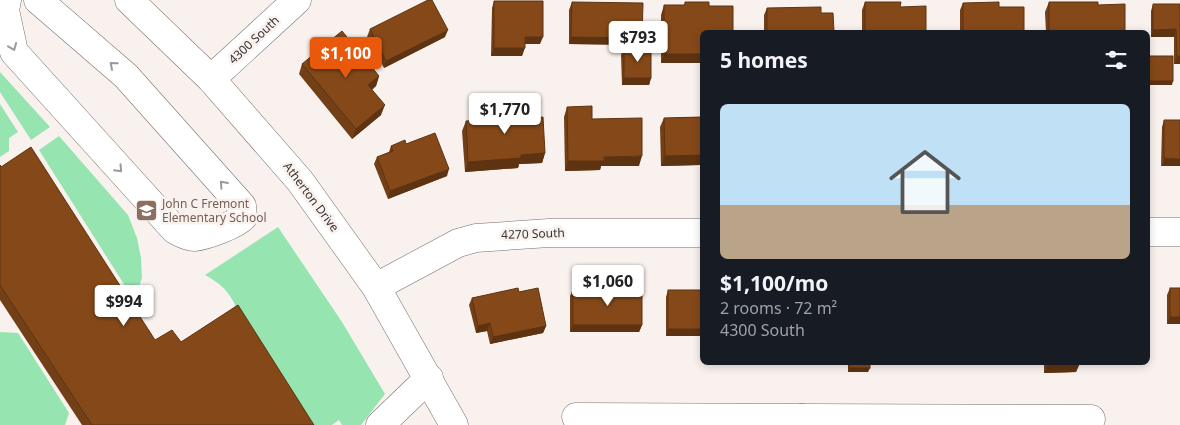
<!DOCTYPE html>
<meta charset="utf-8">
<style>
:root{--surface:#171b24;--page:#20242c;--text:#f1f3f6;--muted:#9ea1a6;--line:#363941;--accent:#ea580c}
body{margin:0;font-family:"Noto Sans",sans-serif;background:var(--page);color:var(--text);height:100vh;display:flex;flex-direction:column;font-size:19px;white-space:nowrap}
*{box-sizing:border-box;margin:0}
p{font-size:16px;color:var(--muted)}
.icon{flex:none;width:28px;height:28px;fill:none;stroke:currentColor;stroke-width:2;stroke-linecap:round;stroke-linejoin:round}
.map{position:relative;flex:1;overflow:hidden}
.side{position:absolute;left:700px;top:30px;width:450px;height:335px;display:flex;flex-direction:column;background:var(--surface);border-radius:8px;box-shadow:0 2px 8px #0003}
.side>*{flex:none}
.price{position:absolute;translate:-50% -42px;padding:0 11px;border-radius:5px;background:#fff;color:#222;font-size:16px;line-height:32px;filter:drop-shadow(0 1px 2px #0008)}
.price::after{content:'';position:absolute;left:50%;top:30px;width:15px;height:11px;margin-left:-8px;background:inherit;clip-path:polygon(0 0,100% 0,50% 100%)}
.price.current{background:var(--accent);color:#fff}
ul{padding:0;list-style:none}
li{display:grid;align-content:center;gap:10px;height:265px;padding:0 20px}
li+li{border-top:1px solid var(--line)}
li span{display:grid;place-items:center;height:155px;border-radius:8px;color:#555}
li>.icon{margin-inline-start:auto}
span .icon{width:90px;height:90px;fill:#fffc;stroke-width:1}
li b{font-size:21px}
h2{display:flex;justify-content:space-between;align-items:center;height:60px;padding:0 20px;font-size:21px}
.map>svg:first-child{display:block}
.green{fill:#96e5b1}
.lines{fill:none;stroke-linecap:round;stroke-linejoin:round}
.minor-casing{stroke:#766f6b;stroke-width:29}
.minor{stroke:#fff;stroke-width:28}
.wall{fill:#723f16}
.shaded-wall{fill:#5d3312}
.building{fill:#854919;stroke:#5d3312}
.oneway{stroke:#9b9a98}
.labels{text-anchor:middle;stroke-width:5;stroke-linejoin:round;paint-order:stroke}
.street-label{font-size:12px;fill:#373432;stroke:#f9f1ed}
.education-label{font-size:12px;fill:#785e54;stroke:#f9f1ed;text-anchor:start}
</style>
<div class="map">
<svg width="1180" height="425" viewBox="0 0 1180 425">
<rect width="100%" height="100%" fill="#f9f1ed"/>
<g class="green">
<polygon points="0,72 50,127 31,140 0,92"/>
<polygon points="0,104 18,132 9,138 9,151 0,157"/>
<polygon points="59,136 128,215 137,238 141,258 142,278 134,300 39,150"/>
<path d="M278,227l64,95 43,72 -24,31h-19l-3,-5 -7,5h-18l-78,-118c-7,-16 -16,-24 -31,-32z"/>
<polygon points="0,332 18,333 69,413 65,425 0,425"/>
</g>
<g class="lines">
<defs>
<g id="minor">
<path d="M7,0l-2,10 9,42 161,178c6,3 12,7 19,7 11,-1 42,-12 49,-20l-1,-11 -116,-130 -88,-76"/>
<polyline points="129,0 211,79 300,181 376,287 454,425"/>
<polyline points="211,79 297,0"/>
<polyline points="1148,232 1180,232"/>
<polyline points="376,287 458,243 476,238 549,233 702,233"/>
<polyline points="576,417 802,418 803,425"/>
<polyline points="802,418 1091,419"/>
<polyline points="380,425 429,378"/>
</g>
</defs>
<use href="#minor" class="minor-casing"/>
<use href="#minor" class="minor"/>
</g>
<g class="wall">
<polygon points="494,1 540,44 525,44 522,56 491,56 492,8"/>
<polygon points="572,2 640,45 569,44 569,10"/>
<polygon points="685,2 709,6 702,32 702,63 661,63 661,15 664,5 684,5"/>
<polygon points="865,2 900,7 926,32 862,32 862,10"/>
<polygon points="1049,2 1098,5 1125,32 1046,32 1045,12"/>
<polygon points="963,3 999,7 1024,32 960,32 960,10"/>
<polygon points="1153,4 1180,4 1180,64 1174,64 1174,37 1151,37 1151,11"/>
<polygon points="767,8 821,13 834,32 764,32 764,15"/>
<polygon points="370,29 445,37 384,68 367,37"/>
<polygon points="624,48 651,78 649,85 622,85 621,55"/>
<polygon points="302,64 379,76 376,86 372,90 381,115 352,139 299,74"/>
<polygon points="493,103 525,119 545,153 542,163 519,164 518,168 465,172 462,131 466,121 490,120 489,113"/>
<polygon points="567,107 592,119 639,166 601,166 600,170 565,171 564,117"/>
<polygon points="702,117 702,176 700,176 700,165 661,166 660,127 664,118"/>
<polygon points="1164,120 1180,120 1161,166 1162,127"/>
<polygon points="406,144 447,176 388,199 374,164 377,157 389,152 391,146"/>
<polygon points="0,165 155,340 181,342 314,425 82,425 0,300"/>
<polygon points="1170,288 1180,288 1180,348 1180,324 1167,324 1167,295"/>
<polygon points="573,289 642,325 639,332 570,332 570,296"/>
<polygon points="668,290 702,290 702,336 666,336 666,297"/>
<polygon points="519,292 546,326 543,333 490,344 487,331 476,333 469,305 472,298"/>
<polygon points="848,362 870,362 868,372 848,372"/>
<polygon points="1044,362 1080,362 1076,372 1044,373"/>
</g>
<g class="shaded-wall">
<polygon points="1176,29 1174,37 1151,37 1153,30"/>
<polygon points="448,30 445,37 384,68 386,61"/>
<polygon points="525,37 543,37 540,44 522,44"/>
<polygon points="571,37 642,38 640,45 569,44"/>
<polygon points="494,48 525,48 522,56 491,56"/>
<polygon points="664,54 702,54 702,63 661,63"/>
<polygon points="1180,56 1180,64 1174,64 1177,57"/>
<polygon points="379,76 376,86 365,95 368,85"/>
<polygon points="624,78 651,78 649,85 622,85"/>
<polygon points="1148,81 1173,81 1172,85 1148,85"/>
<polygon points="385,105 381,115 352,139 356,129"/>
<polygon points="545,153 542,163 519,164 518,168 465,172 468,162 521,155"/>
<polygon points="702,155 702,158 700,165 661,166 665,156"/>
<polygon points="642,156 639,166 601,166 600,170 565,171 568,161 604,157"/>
<polygon points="1164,158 1180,159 1180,166 1161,166"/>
<polygon points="449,169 447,176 388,199 390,191"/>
<polygon points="1170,317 1180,317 1180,324 1167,324"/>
<polygon points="490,323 487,331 476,333 478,326"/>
<polygon points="573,325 642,325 639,332 570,332"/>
<polygon points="546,326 543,333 490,344 493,337"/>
<polygon points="668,329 702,329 702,336 666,336"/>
<polygon points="1048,363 1080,363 1076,372 1044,373"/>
<polygon points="849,368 870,368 868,372 848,372"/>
</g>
<g class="building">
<polygon points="428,0 432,0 448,30 386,61 370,29"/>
<polygon points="494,1 543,1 543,37 525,37 525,48 494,48"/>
<polygon points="572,2 643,3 642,38 571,37"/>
<polygon points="685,2 709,2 709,6 733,6 733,32 702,32 702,54 664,54 664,5 685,5"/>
<polygon points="865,2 901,2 900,7 926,6 926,32 865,32"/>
<polygon points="999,2 999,7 1024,7 1024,32 963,32 963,3"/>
<polygon points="1049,2 1098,2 1098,5 1125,4 1125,32 1049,32"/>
<polygon points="1153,4 1180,4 1180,56 1177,57 1176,29 1153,30"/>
<polygon points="821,7 821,13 833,13 834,32 767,32 767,8"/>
<polygon points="342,31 379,76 368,85 385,105 356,129 302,64"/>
<rect x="624" y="48" width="27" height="30"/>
<rect x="1148" y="56" width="25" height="25"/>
<polygon points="524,101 525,119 543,117 545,153 521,155 521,158 468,162 466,121 494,119 493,103"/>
<polygon points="592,106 592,119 642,118 642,156 604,157 604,161 568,161 567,107"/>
<polygon points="702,117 702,155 665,156 664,118"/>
<polygon points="1164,120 1180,120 1180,159 1164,158"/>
<polygon points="435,133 449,169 390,191 377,157 393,151 391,146 405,140 406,144"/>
<polygon points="31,147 155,340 172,330 181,342 238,305 314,425 92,425 0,285 0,165 1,167"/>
<polygon points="518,288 519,292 538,288 546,326 493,337 490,323 478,326 472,298"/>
<polygon points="642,288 642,325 573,325 573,289"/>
<rect x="1170" y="288" width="10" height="29"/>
<rect x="668" y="290" width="34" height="39"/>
<rect x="849" y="362" width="21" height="6"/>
<rect x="1048" y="362" width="32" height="1"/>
</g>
<defs><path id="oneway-chevron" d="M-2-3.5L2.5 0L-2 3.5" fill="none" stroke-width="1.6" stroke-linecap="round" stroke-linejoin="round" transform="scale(1.25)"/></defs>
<g class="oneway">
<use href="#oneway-chevron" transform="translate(13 47) rotate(68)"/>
<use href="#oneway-chevron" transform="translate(113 65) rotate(-139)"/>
<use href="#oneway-chevron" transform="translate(119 169) rotate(47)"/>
<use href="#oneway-chevron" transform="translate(223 184) rotate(-132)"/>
</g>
<defs>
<symbol id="school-square" viewBox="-11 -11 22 22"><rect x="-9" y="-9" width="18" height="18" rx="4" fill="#8d6e63" stroke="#f9f1ed"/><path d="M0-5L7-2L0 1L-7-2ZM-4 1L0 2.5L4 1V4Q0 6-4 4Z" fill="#fff"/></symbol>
</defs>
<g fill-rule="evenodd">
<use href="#school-square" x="134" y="198" width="25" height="25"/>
</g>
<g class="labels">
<g class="street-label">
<text transform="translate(254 40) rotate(-43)" y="4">4300 South</text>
<text transform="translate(311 197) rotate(53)" y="4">Atherton Drive</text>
<text transform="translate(533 234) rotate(-2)" y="4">4270 South</text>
</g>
<g class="education-label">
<text x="162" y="208">John C Fremont<tspan x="162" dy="14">Elementary School</tspan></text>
</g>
</g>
</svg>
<b class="price" style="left:638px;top:63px">$793</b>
<b class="price current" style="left:346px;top:79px">$1,100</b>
<b class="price" style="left:505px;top:135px">$1,770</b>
<b class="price" style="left:608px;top:307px">$1,060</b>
<b class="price" style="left:124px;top:327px">$994</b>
<section class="side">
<h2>5 homes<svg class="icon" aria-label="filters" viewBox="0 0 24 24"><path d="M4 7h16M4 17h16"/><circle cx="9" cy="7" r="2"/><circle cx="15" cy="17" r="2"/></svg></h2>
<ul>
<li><span style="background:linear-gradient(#bfe0f5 65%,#b9a48a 0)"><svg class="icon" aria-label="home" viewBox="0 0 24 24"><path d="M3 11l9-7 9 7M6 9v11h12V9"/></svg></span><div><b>$1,100/mo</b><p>2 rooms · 72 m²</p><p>4300 South</p></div></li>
</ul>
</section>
</div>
